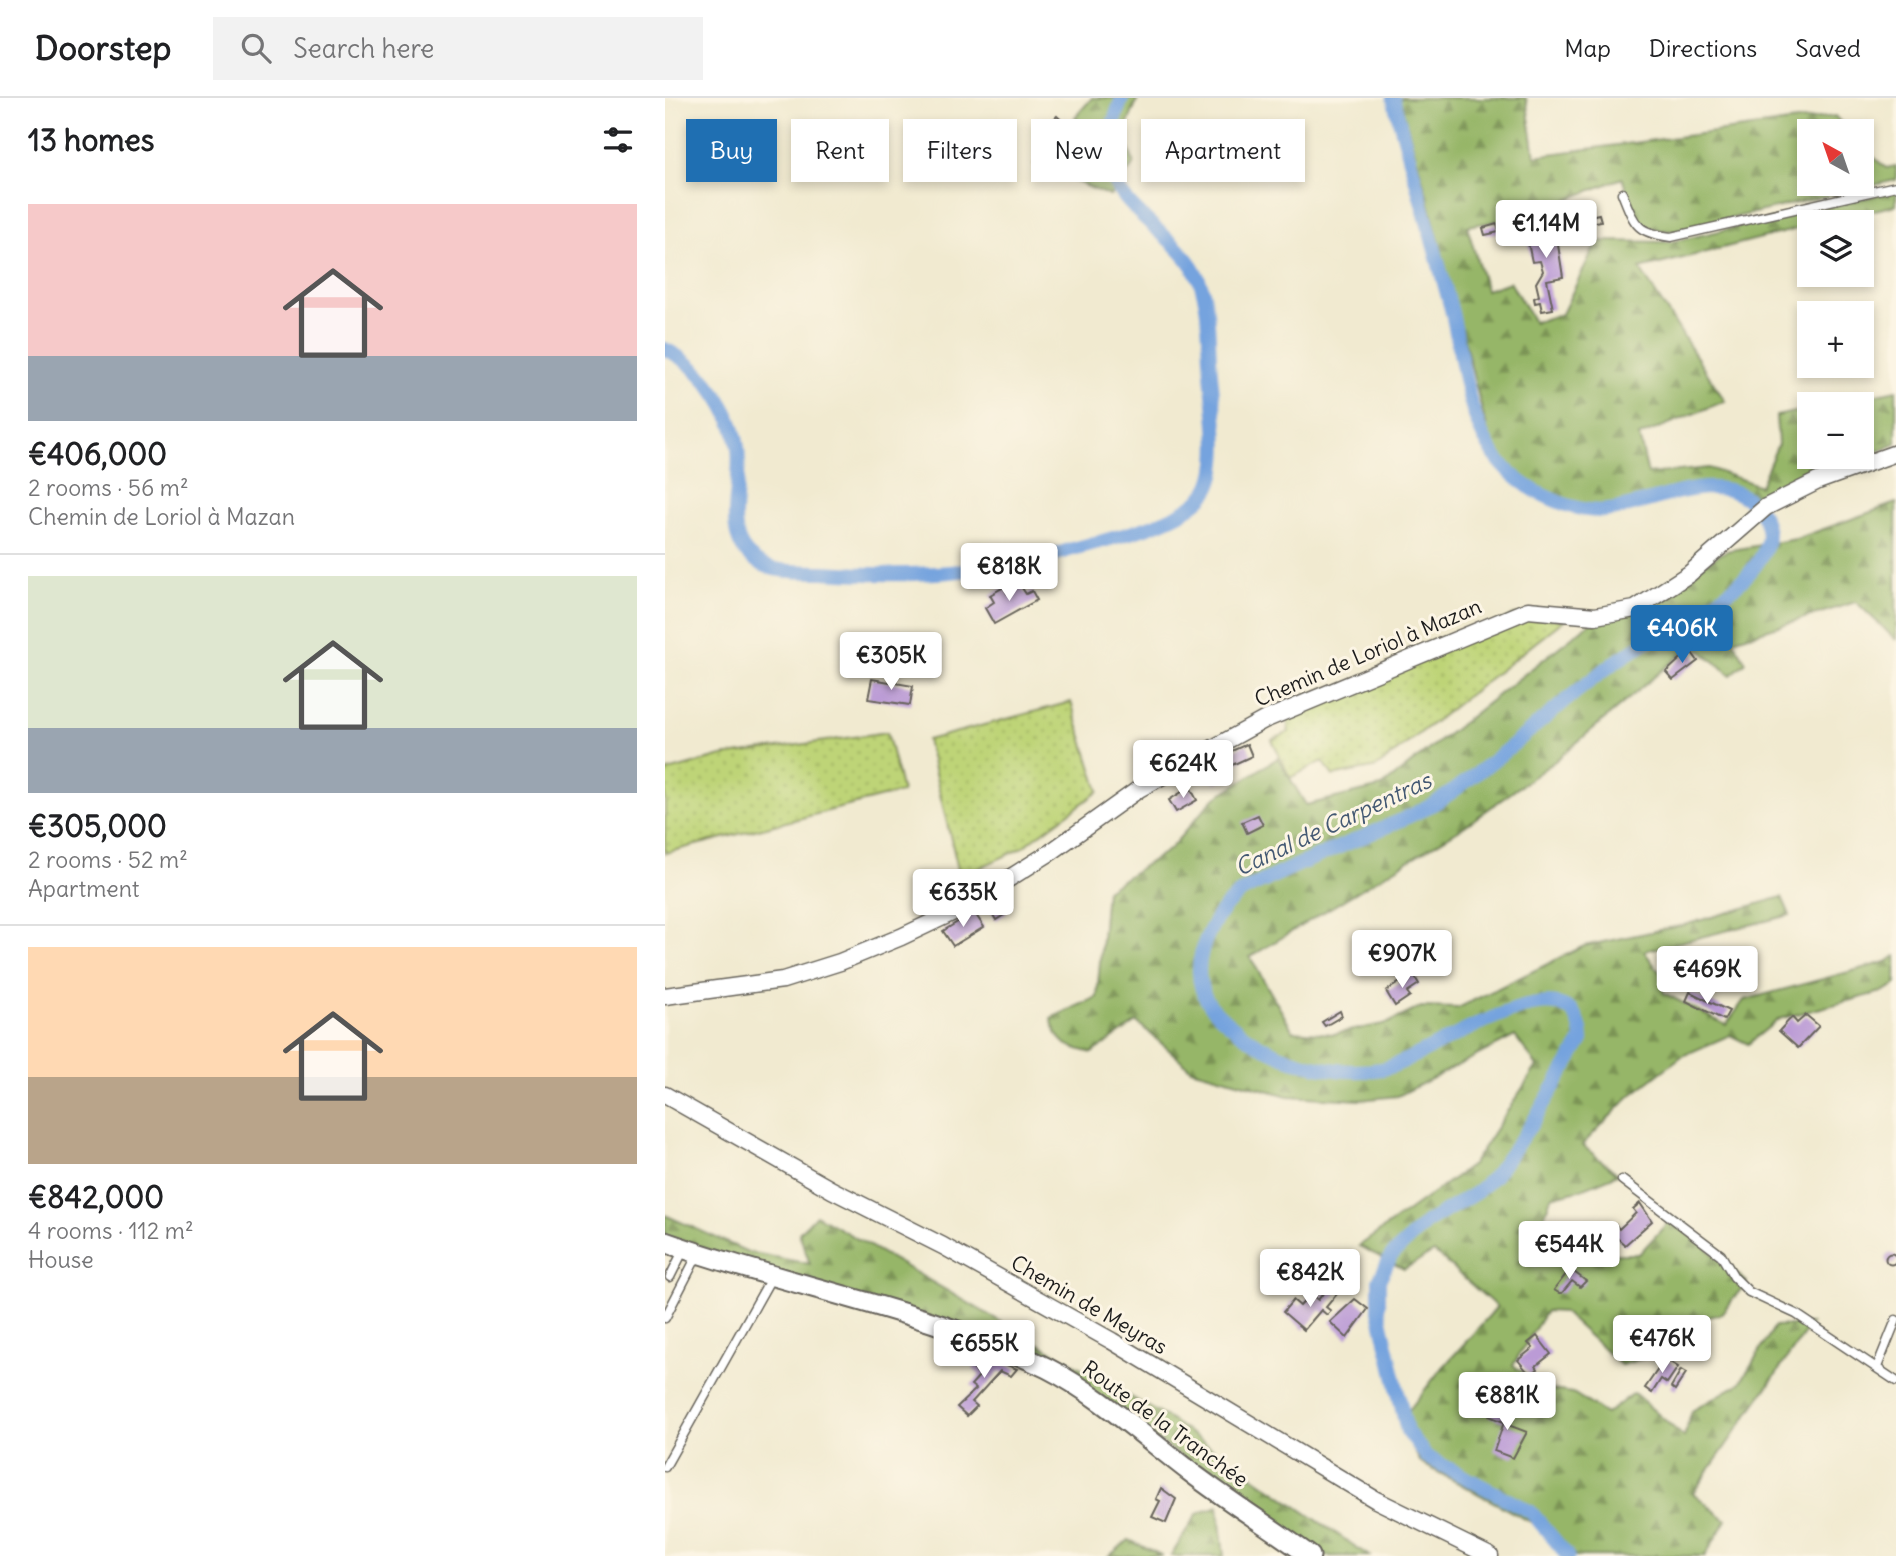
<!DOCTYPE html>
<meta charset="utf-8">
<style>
:root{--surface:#fff;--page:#f2f2f2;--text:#202124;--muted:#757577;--line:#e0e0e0;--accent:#1f6fb2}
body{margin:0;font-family:Delius,sans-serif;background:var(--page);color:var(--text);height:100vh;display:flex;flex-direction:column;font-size:26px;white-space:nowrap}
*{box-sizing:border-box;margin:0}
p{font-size:23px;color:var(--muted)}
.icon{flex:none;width:38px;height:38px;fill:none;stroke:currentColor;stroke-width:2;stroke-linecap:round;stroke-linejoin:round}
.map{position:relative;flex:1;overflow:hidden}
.drawer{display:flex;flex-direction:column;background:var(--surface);width:665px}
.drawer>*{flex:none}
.top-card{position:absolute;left:21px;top:21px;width:665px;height:63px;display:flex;gap:14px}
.needle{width:46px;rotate:320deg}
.buttons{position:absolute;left:1132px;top:21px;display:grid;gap:14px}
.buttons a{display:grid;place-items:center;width:77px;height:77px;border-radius:0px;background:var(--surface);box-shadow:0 4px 10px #0003;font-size:35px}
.price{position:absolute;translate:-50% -60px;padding:0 16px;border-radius:7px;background:#fff;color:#222;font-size:23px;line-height:46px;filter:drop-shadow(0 2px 4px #0008)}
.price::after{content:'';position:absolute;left:50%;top:42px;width:21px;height:16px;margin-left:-10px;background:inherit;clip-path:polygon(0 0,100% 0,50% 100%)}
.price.active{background:var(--accent);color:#fff}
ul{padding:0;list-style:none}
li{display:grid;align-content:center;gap:14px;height:371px;padding:0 28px}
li+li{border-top:2px solid var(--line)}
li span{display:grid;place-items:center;height:217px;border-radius:0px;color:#555}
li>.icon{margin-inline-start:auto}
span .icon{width:126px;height:126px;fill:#fffc;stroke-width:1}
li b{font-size:30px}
h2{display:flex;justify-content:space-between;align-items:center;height:84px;padding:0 28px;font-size:30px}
.tag{padding:0 24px;border-radius:0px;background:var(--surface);box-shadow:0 4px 10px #0003;font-size:24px;line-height:63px}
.tag.active{background:var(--accent);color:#fff}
header{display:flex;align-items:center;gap:42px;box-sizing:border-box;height:98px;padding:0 35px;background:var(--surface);border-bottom:2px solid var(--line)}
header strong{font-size:33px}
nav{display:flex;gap:38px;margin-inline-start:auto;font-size:24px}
.search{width:490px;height:63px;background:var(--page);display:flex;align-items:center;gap:18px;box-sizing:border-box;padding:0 24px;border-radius:0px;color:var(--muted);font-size:26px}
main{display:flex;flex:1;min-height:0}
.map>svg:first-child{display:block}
.grass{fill:url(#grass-dots);stroke:#6d784a;stroke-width:2}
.forest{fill:url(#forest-firs);stroke:#596942;stroke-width:2}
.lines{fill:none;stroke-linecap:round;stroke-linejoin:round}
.canal{stroke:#74a3de;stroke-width:14}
.building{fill:#bb9bd6}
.service-casing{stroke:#67645b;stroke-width:11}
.minor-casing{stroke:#67645b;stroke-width:19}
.tertiary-casing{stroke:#67645b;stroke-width:23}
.service{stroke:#fff;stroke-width:8}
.minor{stroke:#fff;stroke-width:16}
.tertiary{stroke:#fff;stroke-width:19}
.labels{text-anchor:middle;stroke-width:6;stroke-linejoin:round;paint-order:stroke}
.street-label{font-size:21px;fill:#1c1c1c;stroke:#fcf5e5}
.water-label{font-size:23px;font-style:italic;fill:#445973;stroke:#fcf5e5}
</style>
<header>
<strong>Doorstep</strong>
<div class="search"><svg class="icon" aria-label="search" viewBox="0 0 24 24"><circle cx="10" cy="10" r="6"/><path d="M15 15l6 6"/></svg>Search here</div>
<nav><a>Map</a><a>Directions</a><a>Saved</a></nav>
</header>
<main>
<section class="drawer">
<h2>13 homes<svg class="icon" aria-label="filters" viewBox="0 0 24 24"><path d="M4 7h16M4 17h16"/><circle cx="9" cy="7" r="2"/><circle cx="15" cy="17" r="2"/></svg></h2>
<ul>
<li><span style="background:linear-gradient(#f6c9c9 70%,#9aa5b1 0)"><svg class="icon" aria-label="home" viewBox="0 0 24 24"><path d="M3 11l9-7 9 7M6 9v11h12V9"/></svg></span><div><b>€406,000</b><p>2 rooms · 56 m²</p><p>Chemin de Loriol à Mazan</p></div></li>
<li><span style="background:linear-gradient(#dfe7d0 70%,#9aa5b1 0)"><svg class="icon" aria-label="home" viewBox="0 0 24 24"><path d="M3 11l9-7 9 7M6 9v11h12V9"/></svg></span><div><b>€305,000</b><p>2 rooms · 52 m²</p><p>Apartment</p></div></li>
<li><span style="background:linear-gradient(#ffd9b3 60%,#b9a48a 0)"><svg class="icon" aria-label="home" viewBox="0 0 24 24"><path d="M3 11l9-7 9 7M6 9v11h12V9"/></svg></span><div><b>€842,000</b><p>4 rooms · 112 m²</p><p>House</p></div></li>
</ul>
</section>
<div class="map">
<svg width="1231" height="1458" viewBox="0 0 1231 1458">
<defs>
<pattern id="grass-dots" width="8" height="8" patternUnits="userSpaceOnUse" patternTransform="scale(1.75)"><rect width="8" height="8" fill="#bed477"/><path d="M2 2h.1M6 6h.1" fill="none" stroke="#a3b566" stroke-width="1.8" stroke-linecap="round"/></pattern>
<pattern id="forest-firs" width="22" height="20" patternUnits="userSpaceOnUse" patternTransform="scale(1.75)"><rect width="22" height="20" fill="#96b668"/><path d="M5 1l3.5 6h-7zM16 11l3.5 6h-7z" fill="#7a9355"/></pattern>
</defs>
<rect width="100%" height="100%" fill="#fcf5e5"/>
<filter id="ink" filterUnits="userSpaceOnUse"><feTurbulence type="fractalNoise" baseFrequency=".0143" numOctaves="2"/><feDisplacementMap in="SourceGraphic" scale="14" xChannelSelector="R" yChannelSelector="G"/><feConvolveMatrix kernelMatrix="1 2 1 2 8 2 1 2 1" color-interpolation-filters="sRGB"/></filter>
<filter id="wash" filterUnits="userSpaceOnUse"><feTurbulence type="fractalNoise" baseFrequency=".00686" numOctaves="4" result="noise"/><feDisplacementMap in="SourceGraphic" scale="28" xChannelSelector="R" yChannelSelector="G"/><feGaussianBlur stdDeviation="1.57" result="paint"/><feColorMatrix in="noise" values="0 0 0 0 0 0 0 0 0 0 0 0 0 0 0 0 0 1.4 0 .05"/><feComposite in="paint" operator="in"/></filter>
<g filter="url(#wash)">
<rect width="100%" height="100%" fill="#f1ead0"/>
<g class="grass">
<polygon points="849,517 899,522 712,669 668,678 658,663 625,680 607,642 624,634 622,621"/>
<polygon points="406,604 434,693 355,751 295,779 262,642"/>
<polygon points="222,634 237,694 0,755 0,674 57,658"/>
</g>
<g class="forest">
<polygon points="427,0 473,0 459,36 469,66 445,98 369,66 417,30 410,19"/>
<path d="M734,0h127l9,58 300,-40 13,15h-39v53h53v-37l24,21 10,-2v14l-220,51c-47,-1 -39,-16 -54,-53l-98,39 -57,9 19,64 24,-8 24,40 28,-8 35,-73 74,1 225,-51v14l-70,17h-17v4l-169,43 85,132 -86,35 9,38 61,-6 51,18 18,-42 -2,-28 33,-7v48h53v-53h-31l65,-14v54l-139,56 -27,-12 -30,-4 -95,24 -25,-3 -42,-16 -27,-19 -20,-25 -64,-250z"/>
<path d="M1231,405v137l-40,-38 -123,38 13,22 -15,13 -38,-31 -138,117 -90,65 -215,131 43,74 41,3 54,-11 33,-16 37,1 126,-62 100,-21 98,-28 8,18 -146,36 17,23 3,19 62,32 18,-25 142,-38 10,-6v29l-14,7 -103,27 -31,25 -18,-9 -48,21 -52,40 -48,49 36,29 -36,15 -31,8 -10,30 26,27h72l32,-35 76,63 -26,32 -61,14 -16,30 -23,7 -58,-53 -17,-1 -33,54 32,24 28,4 33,21 28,-21 50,44 8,-26 48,-28 35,-57 36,-2 -118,169 33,27 -21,36h-129l-34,-28 -121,-65 -16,-30 -3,-14 36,-46 59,-66 -63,-55 -30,17 -45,-23 113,-81 65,-99 -22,-30 -117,60 -38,4 -72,-4 -97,-27 -54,-47 -45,31c-25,-7 -34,-7 -41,-35l46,-21 9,-107 64,-41 43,-50 65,-41 28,47 75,-18 215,-169 15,1 115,-68 70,-12z"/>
<polygon points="0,1117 83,1154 145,1166 134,1135 151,1117 506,1322 704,1458 658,1458 388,1268 0,1137"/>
<polygon points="553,1408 559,1458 506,1458 532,1416"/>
<polygon points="464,1442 498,1458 444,1458"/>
</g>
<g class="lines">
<g class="canal">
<path d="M728,0c19,71 39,141 58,211 11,45 14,98 38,138 11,18 29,34 48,45 21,11 49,22 73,18 46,-6 116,-48 151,3 7,11 9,25 4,36 -18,43 -81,70 -119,93 -60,36 -109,86 -165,128 -18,14 -35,28 -55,38 -51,26 -105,45 -156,70 -11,6 -25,10 -34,18 -20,16 -37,50 -37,75 0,29 18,43 39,60 39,30 95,46 144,38 40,-6 196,-124 200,-29l-51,85 -36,50 -18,17 -51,31 -35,33 -12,24v31l28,120 20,26 104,55 37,44"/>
<path d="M0,251c36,17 68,59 73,99 6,44 -25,100 33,120 16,5 36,3 52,4 81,5 162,3 240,-20 38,-12 126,-28 146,-64 15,-27 4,-85 2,-115 -3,-31 0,-74 -16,-102 -22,-40 -82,-62 -87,-112 -3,-20 8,-42 14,-61"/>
</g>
</g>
<g id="blocks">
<g class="building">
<polygon points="392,18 402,27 383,47 373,37"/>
<polygon points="934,116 936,123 925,125 926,133 898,140 898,124"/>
<polygon points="889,121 898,179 882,182 888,211 877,213 875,204 870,205 869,200 874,198 871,185 878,173 875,163 867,164 862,140 874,137 872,125"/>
<polygon points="832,126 834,134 820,137 818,130"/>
<polygon points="355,487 361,496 367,493 372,502 329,526 320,510 329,504 325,497 339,489 342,495"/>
<polygon points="1025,552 1033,563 1008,582 1001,574"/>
<polygon points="207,581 248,588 245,607 203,601"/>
<polygon points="582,646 587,658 556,672 560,681 550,686 540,665"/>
<polygon points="525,689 532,702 511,714 504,702"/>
<polygon points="593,717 598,727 582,735 577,724"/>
<polygon points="336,806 342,815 331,822 325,812"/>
<polygon points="309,814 319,829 288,848 278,833"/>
<polygon points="748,876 754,886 742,894 745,898 730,908 721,893"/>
<polygon points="1025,894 1064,913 1059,922 1021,903"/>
<polygon points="675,913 677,918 660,928 657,924"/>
<polygon points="1141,917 1154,928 1133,950 1114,933 1127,919 1132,925"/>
<polygon points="975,1105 987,1123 960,1147 944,1133 951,1127 954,1131 971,1115 968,1111"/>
<polygon points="871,1154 878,1161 870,1169 863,1162"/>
<circle cx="1226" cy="1161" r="5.5"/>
<polygon points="905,1171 921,1183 915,1189 907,1183 897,1195 894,1195 889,1192"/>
<polygon points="663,1189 672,1196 661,1209 666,1213 662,1217 656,1212 639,1232 618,1214 628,1202 635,1208 646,1196 653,1202"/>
<polygon points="690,1201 703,1211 682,1240 665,1224"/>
<polygon points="872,1238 886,1256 871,1268 873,1271 865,1277 853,1262 868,1250 863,1245"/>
<polygon points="319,1258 352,1271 346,1278 335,1273 307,1304 312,1308 302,1318 292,1309 311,1291 306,1287 315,1277 308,1271"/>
<polygon points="1000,1261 1013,1269 1002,1285 996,1281 987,1295 980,1290"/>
<polygon points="1016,1272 1021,1275 1010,1292 1006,1289"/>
<polygon points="834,1306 849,1311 843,1327 862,1334 848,1360 829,1353 839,1324 824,1318 828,1309 833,1310"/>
<polygon points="496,1390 511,1401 501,1425 487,1419 495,1403 491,1401"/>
</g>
</g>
</g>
<g filter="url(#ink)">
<use href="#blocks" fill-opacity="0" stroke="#67645b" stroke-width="2"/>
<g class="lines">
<defs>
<g id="service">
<path d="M957,95c13,32 14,40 49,44l225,-51"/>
<polyline points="957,1082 1056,1157 1069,1179 1084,1194 1131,1216 1231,1283"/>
<polyline points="5,1179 19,1151"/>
<polyline points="0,1220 33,1156"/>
<polyline points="1212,1269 1231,1222"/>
<polyline points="0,1369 106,1180"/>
</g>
<g id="minor">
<polyline points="0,898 118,882 175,864 236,839 297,810 386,754 474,691 599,622 863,512 930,518 970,511 1024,476 1101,409 1153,383 1231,355"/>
<polyline points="0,997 167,1092 278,1148 447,1243 711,1402 825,1458"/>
</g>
<path id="tertiary" d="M0,1144c126,45 261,67 382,126 51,26 96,68 142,103 39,30 81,56 121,85"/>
</defs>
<use href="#service" class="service-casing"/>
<use href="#minor" class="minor-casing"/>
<use href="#tertiary" class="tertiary-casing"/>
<use href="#service" class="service"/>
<use href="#minor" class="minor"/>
<use href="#tertiary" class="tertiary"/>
</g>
</g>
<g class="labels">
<g class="street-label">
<text transform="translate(703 555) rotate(-23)" y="7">Chemin de Loriol à Mazan</text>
<text transform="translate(424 1207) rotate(30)" y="7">Chemin de Meyras</text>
<text transform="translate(500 1326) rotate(36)" y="7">Route de la Tranchée</text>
</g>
<g class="water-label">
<text transform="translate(668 726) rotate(-25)" y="8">Canal de Carpentras</text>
</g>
</g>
</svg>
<div class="buttons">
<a><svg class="needle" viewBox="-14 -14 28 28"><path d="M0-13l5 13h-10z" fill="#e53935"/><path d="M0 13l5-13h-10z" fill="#757577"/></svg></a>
<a><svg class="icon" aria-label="layers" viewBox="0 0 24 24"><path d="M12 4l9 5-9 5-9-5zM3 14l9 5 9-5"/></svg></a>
<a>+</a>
<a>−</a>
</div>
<b class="price" style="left:881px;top:162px">€1.14M</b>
<b class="price" style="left:344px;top:505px">€818K</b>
<b class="price active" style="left:1017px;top:567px">€406K</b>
<b class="price" style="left:226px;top:594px">€305K</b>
<b class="price" style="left:518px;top:702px">€624K</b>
<b class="price" style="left:298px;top:831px">€635K</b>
<b class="price" style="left:737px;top:892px">€907K</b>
<b class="price" style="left:1042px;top:908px">€469K</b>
<b class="price" style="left:904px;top:1183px">€544K</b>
<b class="price" style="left:645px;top:1211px">€842K</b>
<b class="price" style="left:997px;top:1277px">€476K</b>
<b class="price" style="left:319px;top:1282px">€655K</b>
<b class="price" style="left:842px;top:1334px">€881K</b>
<div class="top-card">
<a class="tag active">Buy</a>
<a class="tag">Rent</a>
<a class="tag">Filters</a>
<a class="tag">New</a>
<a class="tag">Apartment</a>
</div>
</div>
</main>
